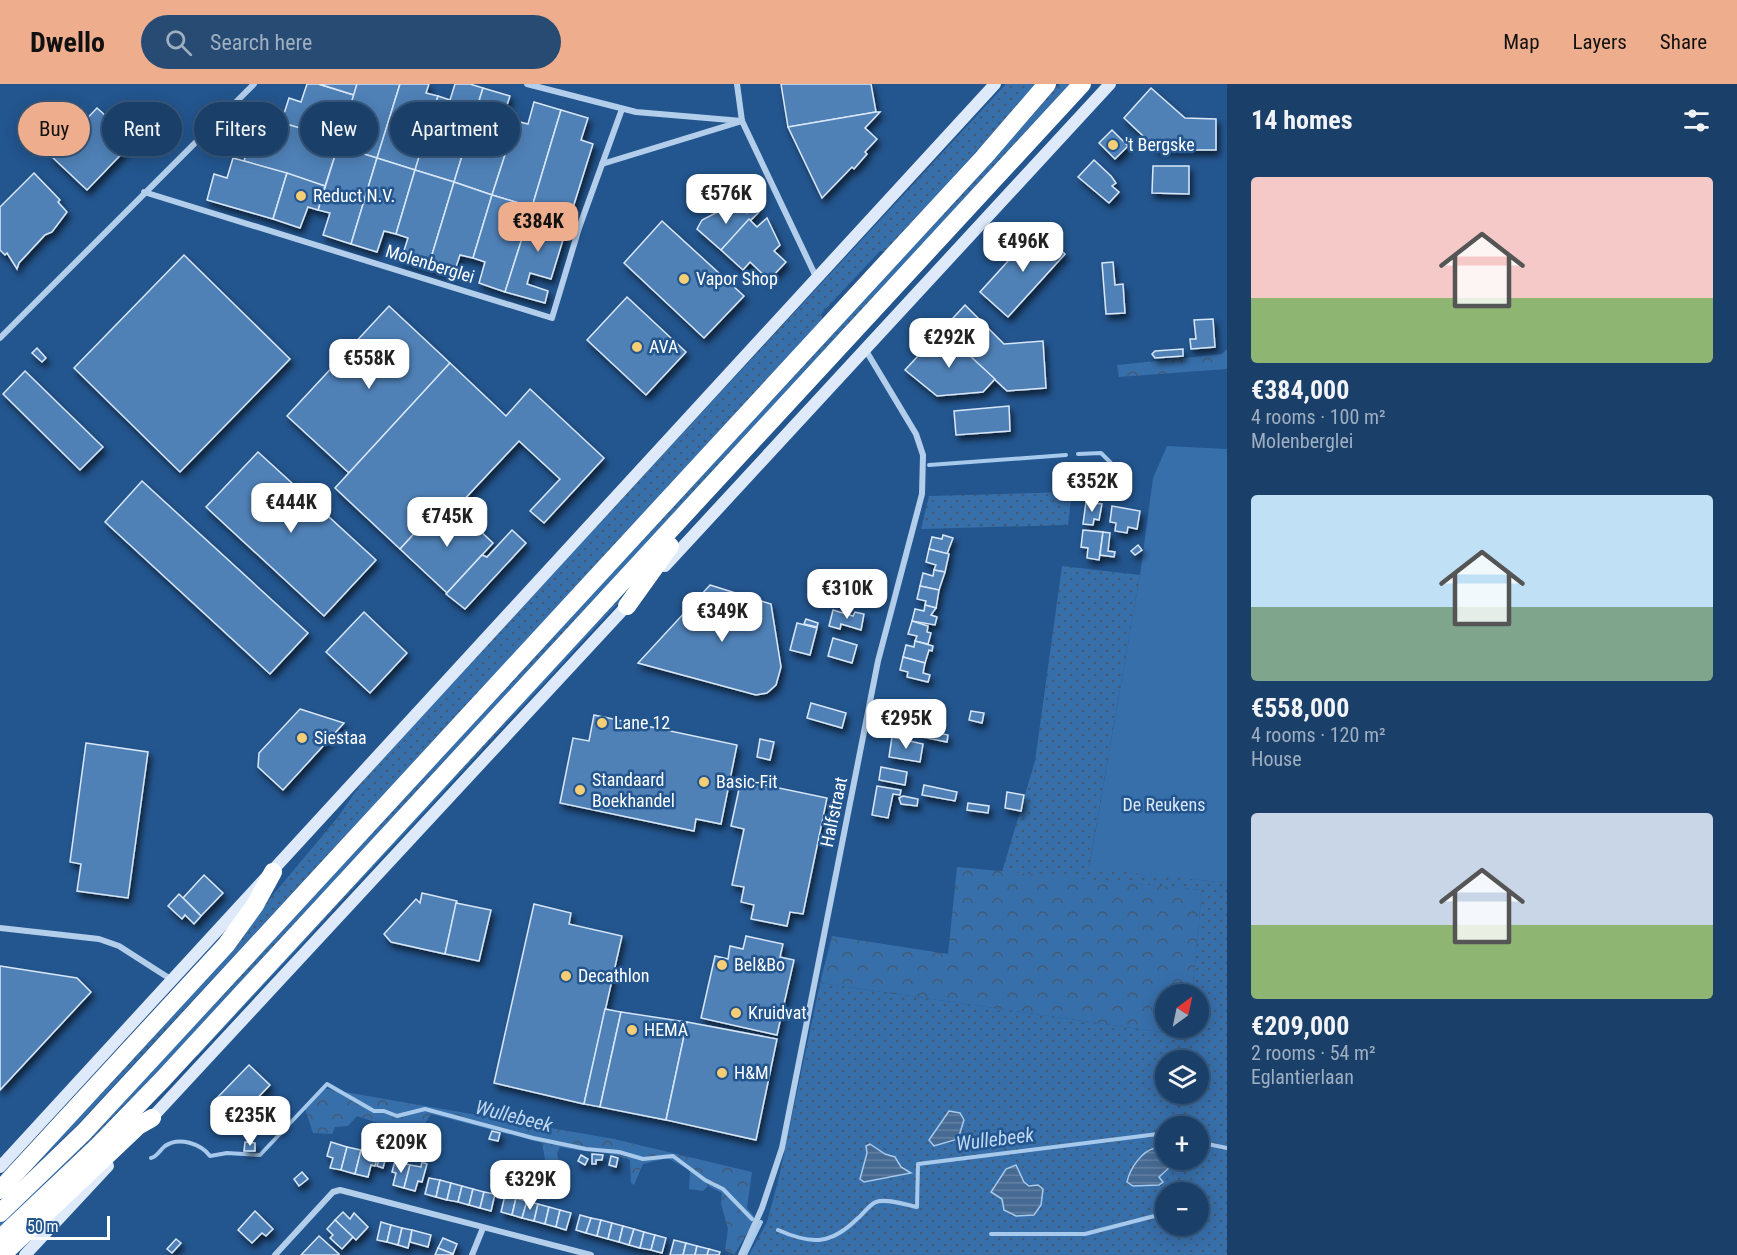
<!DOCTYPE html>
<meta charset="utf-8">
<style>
:root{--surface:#1a406a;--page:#274b72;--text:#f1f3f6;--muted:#9fafc1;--line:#38597e;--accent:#eead8d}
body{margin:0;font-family:"Roboto Condensed",sans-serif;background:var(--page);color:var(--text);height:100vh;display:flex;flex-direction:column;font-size:22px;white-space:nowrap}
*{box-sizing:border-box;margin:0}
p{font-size:20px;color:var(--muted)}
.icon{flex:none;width:33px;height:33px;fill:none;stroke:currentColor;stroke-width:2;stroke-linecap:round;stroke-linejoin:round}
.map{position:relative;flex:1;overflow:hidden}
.drawer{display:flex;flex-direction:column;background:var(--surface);width:510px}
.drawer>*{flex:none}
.banner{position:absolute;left:18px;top:18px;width:570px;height:54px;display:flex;gap:12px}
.needle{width:39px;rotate:33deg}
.controls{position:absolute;left:1155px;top:900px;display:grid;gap:12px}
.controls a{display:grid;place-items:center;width:54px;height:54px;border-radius:50%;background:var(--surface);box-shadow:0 3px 15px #0003,0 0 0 2px var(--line);font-size:30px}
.scale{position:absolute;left:18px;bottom:15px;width:92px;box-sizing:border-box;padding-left:6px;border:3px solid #fff;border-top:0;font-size:16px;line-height:21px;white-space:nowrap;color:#fff;-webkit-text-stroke:4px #23558e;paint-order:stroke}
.price{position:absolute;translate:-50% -51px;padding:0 14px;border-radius:12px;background:#fff;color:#222;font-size:20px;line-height:39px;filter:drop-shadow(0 2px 3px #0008)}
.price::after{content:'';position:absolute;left:50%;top:36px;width:18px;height:14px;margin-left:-9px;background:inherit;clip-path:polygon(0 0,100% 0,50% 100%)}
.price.on{background:var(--accent);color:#111}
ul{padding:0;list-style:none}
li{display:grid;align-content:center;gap:12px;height:318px;padding:0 24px}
li span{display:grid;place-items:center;height:186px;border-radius:6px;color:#555}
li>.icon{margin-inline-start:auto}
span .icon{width:108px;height:108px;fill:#fffc;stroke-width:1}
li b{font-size:26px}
h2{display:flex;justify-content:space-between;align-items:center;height:72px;padding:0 24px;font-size:26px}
.tag{padding:0 21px;border-radius:27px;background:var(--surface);box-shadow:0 3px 15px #0003,0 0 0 2px var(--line);font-size:21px;line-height:54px}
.tag.on{background:var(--accent);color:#111}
header{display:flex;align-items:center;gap:36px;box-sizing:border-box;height:84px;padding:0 30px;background:var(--accent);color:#111}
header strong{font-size:28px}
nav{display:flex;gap:33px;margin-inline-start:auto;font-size:21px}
.search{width:420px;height:54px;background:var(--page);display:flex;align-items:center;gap:15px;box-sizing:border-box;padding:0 21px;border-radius:33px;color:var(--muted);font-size:22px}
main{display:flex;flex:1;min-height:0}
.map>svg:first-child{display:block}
.grass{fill:url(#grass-dots);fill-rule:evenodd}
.forest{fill:url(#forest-crowns)}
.park{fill:#376fab}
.water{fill:url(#water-rules);stroke:#a7c9ec;stroke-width:1.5}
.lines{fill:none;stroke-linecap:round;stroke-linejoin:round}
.stream{stroke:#a7c9ec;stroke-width:4}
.building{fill:#5081b7;stroke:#d8e7f8;stroke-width:1.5;filter:url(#shadow)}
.street{stroke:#b3ceeb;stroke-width:6}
.secondary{stroke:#deeaf9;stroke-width:12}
.highway{stroke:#fff;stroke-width:18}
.poi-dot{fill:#f6ce76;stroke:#23558e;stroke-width:2}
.labels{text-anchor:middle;stroke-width:5;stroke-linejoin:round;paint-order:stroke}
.poi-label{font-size:18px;fill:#fff;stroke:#23558e;text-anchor:start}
.street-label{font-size:18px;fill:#fff;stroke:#23558e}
.park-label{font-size:18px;fill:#d8e7f8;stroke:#23558e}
.water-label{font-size:20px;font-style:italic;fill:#bfd8f2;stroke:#23558e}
</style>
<header>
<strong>Dwello</strong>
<div class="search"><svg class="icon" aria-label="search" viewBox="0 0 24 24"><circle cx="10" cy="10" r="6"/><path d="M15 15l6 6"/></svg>Search here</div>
<nav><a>Map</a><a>Layers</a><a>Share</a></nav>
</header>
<main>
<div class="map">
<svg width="1227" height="1171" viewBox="0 0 1227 1171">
<defs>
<pattern id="grass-dots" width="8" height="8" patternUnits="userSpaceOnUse" patternTransform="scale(1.5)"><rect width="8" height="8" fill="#376fab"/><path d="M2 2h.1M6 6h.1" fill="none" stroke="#445a72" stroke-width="1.8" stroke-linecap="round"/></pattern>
<pattern id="forest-crowns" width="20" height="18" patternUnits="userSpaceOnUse" patternTransform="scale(1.5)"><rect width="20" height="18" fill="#376fab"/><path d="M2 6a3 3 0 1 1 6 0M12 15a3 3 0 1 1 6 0" fill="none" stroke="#445a72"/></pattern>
<pattern id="water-rules" width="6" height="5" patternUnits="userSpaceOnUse" patternTransform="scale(1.5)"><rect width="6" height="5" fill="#476a92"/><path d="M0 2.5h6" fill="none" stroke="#6380a2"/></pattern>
<filter id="shadow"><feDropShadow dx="3" dy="5" stdDeviation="3" flood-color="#0009"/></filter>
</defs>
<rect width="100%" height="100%" fill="#23558e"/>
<g class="grass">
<polygon points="1006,0 1036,0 887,167 880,167 821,230 823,236 79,1039 19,1097 217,878 338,733 369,688"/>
<polygon points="1060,0 1073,0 135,1016 0,1146 0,1138 109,1032"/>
<polygon points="1072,408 1068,441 921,445 929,412"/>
<path d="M1062,482l78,9 -51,292 138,16v372h-478l18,-33 12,-45 41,-194 368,53 1,-8h9v-34h-6l10,-104 -200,-18 33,-111zM1166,976h32v34h-32zM1166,1042h32v34h-32zM1166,1108h32v34h-32z"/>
<polygon points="617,512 621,516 198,972 196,970"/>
</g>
<g class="forest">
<polygon points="1227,265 1227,285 1119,293 1117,281 1222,270"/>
<polygon points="957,783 1202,806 1192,910 1166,910 1166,944 1189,944 1188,952 820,899 832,852 948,870"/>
<path d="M322,1004l292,51 138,33 -5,36 7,8 -3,11 -17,28 -9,-5 3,-21 -7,-25 1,-11 -14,-7 -5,5 -14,-2 1,-19 -23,-12 -24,6 -9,21 -3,-2 -1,-23c-19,-9 -48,-8 -70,-13l-3,6 4,14 -12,33 -12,-3 -1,-3 9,-35 -3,-16 -111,-29 -13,21 -7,5 -30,-16 -24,-8 -9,10 -13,1 -3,7 -19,-1 -9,-27z"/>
</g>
<polygon class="park" points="1167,362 1227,365 1227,799 1089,784 1140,491 1153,394"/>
<g class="water">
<polygon points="949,1027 960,1029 964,1036 958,1055 934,1062 929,1056"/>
<polygon points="870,1060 885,1070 895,1073 901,1083 911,1089 864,1098 860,1095 867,1069 866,1062"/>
<path d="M1155,1064l16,18 -12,11 4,5 -4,3 -26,1 -6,-4c3,-14 15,-31 28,-34z"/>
<polygon points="1016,1081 1024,1098 1029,1102 1038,1101 1043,1105 1041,1121 1034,1131 1016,1132 1004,1126 1002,1115 991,1108 1006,1085"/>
</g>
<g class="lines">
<g class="stream">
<polyline points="1078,370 1101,369 1119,387"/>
<polyline points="929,381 1066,371"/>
<polyline points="1198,1058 1227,1064"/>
<path d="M151,1074c6,-1 9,-8 14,-12 14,-10 36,-2 45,10l17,-3 33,2 67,-71 47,27h10l13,5 28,-7 108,29 53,11 33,3 24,7 30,-3 32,24 18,9 29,30"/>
<path d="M778,1146c34,15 53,15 80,-12 5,-4 12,-14 18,-16 11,-4 30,3 41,5l1,-43 248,-31"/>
<polyline points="991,1150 1085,1150 1166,1129"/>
<polyline points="745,1171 761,1138"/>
</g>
</g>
<g class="building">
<polygon points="307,0 318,0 354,11 340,56 281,39 289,14 301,18"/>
<polygon points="319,0 357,0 354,11"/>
<polygon points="357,0 400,0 377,74 338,62"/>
<polygon points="400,0 429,0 426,9 438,12 415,86 377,74"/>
<polygon points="455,0 470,0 483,4 454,98 415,86 438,12 450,16"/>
<polygon points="781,0 871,0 876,28 788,43"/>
<polygon points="483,4 510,12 503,33 516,37 492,111 454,98"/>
<polygon points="1151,4 1185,34 1216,35 1216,66 1158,66 1124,34"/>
<polygon points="534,18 561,26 532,123 492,111 516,37 528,40"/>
<polygon points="97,24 134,57 87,106 51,72"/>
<polygon points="561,26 588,34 581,56 593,60 570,133 532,123"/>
<polygon points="876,28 880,28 865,44 877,55 865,68 867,70 854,85 852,83 822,114 788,43"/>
<polygon points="270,35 340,56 325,102 244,77 251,52 264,56"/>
<polygon points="1112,46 1128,62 1115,75 1099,59"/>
<polygon points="338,62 377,74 351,160 323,151 330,129 318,126"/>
<polygon points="233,74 287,89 273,135 207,116 214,90 227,94"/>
<polygon points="377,74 415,86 396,150 384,147 377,168 351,160"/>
<polygon points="1094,76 1111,92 1116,99 1112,102 1119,108 1109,119 1078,93"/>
<polygon points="1153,82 1189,82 1189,110 1152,109"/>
<polygon points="415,86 454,98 428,184 401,176 408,154 396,150"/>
<polygon points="34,89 60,116 58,118 67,128 52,148 45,151 19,179 17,185 7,169 5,171 0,166 0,123"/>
<polygon points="287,89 325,102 318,126 308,123 300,144 273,135"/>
<polygon points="454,98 492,111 473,174 460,171 453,192 428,184"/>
<polygon points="492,111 532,123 505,208 479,199 485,178 473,174"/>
<polygon points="731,121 738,128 741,124 747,129 753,123 759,128 721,166 697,145 702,136"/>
<polygon points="532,123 570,133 551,195 530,189 527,200 548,207 545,219 505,208"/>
<polygon points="767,134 780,161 774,167 786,178 769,196 750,178 743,186 721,166 749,135 757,143"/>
<polygon points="662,137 744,212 704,254 624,179"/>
<polygon points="1037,145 1065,170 1008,233 980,208"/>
<polygon points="184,171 290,275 180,388 74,284"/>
<polygon points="1113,178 1115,201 1123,200 1125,229 1106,230 1102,179"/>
<polygon points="627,213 686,268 646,311 587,256"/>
<polygon points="965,221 1004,260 1043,257 1046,304 1007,307 942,246"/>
<polygon points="389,222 450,279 349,389 287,332"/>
<polygon points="1213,235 1215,263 1191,265 1190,255 1196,255 1194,236"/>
<polygon points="942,246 995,295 983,308 937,312 905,286"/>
<polygon points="37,264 46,274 42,278 32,269"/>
<polygon points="1183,265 1183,272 1155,274 1152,270 1155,267"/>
<polygon points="450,279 506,332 530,305 604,374 544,439 530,427 560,395 519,357 445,436 435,427 400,465 335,404"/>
<polygon points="25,287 103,363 80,386 3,310"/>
<polygon points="1009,322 1010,347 956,351 954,327"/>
<polygon points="258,368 376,476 324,532 206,423"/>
<polygon points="142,397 308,549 270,590 105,438"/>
<polygon points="1086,418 1102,420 1099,436 1094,435 1093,441 1083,440"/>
<polygon points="1112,422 1140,427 1137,445 1128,443 1127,449 1115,447 1116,439 1110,438"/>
<polygon points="456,424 493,459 447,509 400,465 435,427 445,436"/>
<polygon points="512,446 526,459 465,525 446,510 482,471 487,473"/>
<polygon points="1083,446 1103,448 1099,476 1087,474 1088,464 1081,463"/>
<polygon points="1103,448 1110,449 1108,467 1115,468 1114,473 1100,471"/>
<polygon points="943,451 953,454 947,470 929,465 932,453 942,455"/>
<polygon points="1138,461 1142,466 1135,471 1131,467"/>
<polygon points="929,465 949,470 945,488 934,486 936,481 926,478"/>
<polygon points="934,486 945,488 939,506 920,502 923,489 933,492"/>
<polygon points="710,501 771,520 781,583 776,601 767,609 756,611 638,579"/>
<polygon points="920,502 939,506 936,524 925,521 926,517 917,515"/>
<polygon points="925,521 936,524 931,531 937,533 935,541 912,537 915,525 924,527"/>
<polygon points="833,526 853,532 855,528 864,530 861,546 841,540 840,545 829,542"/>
<polygon points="364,528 407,569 370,609 326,568"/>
<polygon points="806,535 818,539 817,543 804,540"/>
<polygon points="912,537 928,542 927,548 931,549 928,560 915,557 917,552 908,550"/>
<polygon points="797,539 817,544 810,571 790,566"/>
<polygon points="833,554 857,561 852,579 828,572"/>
<polygon points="915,557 933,562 932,567 929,566 925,579 903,573 906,561 914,563"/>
<polygon points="903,573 925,579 923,589 930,591 928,598 907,593 908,588 900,586"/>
<polygon points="811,619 846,629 842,644 807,634"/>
<polygon points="300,625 344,639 283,706 258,683 259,669"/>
<polygon points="971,627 984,629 982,639 969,636"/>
<polygon points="891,629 916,636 914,646 889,642"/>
<polygon points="594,631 737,661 721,740 696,735 694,747 560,719 573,654 589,657"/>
<polygon points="924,646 948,651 947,658 922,653"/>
<polygon points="892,653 923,660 920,678 889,673"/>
<polygon points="760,655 774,658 770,676 757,673"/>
<polygon points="86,659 148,668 128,814 77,807 81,780 70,778"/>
<polygon points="881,683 907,688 905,701 879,696"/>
<polygon points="741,696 827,714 803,830 790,828 787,842 751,835 754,821 741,818 744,803 732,801 744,745 731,742"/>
<polygon points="924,701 957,708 955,717 922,711"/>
<polygon points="877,702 901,706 900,711 893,710 888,734 872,731"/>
<polygon points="1007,708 1024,711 1021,727 1005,724"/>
<polygon points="903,712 918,715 917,722 901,720 899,714"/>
<polygon points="968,719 989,722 988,729 967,726"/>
<polygon points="204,791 223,809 201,832 183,814"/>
<polygon points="422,809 457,817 445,870 391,858 384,850 416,815 420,819"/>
<polygon points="179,810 201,832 194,840 185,831 182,835 168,822"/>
<polygon points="456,819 491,826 479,877 445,870"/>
<polygon points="534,820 571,829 569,840 622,852 584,1020 494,999"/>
<polygon points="746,852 783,860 780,873 794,876 777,951 701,934 715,872 728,875 730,862 743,865"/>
<polygon points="0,882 77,894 91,908 0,1006"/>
<polygon points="605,925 621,928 600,1023 584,1020"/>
<polygon points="621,928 687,938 666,1036 600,1023"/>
<polygon points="687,938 777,955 756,1056 666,1036"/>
<polygon points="249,981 270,1001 236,1036 215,1016"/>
<polygon points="492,1047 500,1049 498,1057 489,1055"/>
<polygon points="245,1058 255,1059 255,1067 244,1067"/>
<polygon points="331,1058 347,1063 341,1086 330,1084 333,1074 327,1072"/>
<polygon points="347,1063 361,1066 355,1090 341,1086"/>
<polygon points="361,1066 378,1071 375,1082 371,1081 368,1093 355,1090"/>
<polygon points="592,1070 603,1071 602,1076 596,1076 596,1080 592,1080"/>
<polygon points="581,1071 588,1075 585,1081 578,1077"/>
<polygon points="380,1072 386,1073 383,1084 377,1082"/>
<polygon points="611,1072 618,1074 616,1083 609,1081"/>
<polygon points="395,1077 410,1081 404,1104 393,1101 396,1089 392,1088"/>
<polygon points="422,1078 427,1080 422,1098 418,1097 415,1107 404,1104 410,1081 421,1083"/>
<polygon points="302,1088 308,1095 299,1102 294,1095"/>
<polygon points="429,1094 440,1096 436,1113 425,1110"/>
<polygon points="440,1096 451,1099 447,1116 436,1113"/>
<polygon points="451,1099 462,1102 458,1118 447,1116"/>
<polygon points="462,1102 473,1105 469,1121 458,1118"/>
<polygon points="473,1105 484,1108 480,1124 469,1121"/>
<polygon points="484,1108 495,1110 491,1127 480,1124"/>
<polygon points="505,1111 516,1114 512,1131 501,1128"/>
<polygon points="516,1114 527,1117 522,1134 512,1131"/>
<polygon points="527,1117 538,1120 534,1137 522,1134"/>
<polygon points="538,1120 549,1123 545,1140 534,1137"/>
<polygon points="549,1123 560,1126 556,1143 545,1140"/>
<polygon points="560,1126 571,1129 566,1146 556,1143"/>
<polygon points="255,1127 273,1145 266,1152 262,1149 252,1159 238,1146"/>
<polygon points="343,1128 350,1135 354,1129 368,1143 356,1156 335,1136"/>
<polygon points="580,1131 591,1134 586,1149 576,1146"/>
<polygon points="591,1134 601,1136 597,1152 586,1149"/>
<polygon points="335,1136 353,1153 342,1165 330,1154 333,1151 327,1145"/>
<polygon points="601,1136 612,1139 608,1155 597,1152"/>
<polygon points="381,1138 391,1141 387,1158 377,1156"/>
<polygon points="612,1139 623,1142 619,1158 608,1155"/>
<polygon points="391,1141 402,1144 398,1161 387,1158"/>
<polygon points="623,1142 634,1145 629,1161 619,1158"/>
<polygon points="402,1144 412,1146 408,1164 398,1161"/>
<polygon points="634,1145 644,1148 640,1164 629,1161"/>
<polygon points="412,1146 431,1151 428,1163 410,1158"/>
<polygon points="644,1148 655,1151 651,1166 640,1164"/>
<polygon points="655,1151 666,1154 662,1169 651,1166"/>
<polygon points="319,1152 339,1170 339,1171 301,1171"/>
<polygon points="443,1154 457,1160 453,1170 438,1164"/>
<polygon points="176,1155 181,1159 172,1169 167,1165"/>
<polygon points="674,1156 686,1159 683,1171 670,1171"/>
<polygon points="686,1159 697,1162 695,1171 683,1171"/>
<polygon points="697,1162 709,1165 707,1171 695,1171"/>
<polygon points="438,1164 453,1170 452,1171 435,1171"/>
<polygon points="709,1165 720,1168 719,1171 707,1171"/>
</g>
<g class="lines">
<g class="street">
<polyline points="527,0 636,28 742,37"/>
<polyline points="737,0 742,37 817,195"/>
<polyline points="602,80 739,38"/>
<polyline points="144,108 552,234 579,144 622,25"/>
<polyline points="0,254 254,0"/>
<polyline points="0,844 99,855 119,862 172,896"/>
<polyline points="275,1171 333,1108 340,1106 591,1171"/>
<polyline points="472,1171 483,1144"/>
<polyline points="741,1171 762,1124 782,1064 878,577 922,410 923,371 916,350 865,265"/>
</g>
<g class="secondary">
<polyline points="665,482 1110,0"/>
<polyline points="148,1038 632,516"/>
<polyline points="0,1083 995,0"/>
<polyline points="25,1171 108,1082"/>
</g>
<g class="highway">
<polyline points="627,522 670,462"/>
<polyline points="0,1106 226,861 255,821 273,788"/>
<polyline points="0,1129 84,1048 147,980 984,73 1047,0"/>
<polyline points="0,1155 98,1062 163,995 1082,0"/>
<polyline points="2,1171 138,1042 152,1034"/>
</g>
</g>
<g class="poi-dot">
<circle cx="1113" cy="61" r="6"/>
<circle cx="301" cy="112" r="6"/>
<circle cx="684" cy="195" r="6"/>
<circle cx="637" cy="263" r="6"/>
<circle cx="602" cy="639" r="6"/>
<circle cx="302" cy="654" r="6"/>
<circle cx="704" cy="698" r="6"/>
<circle cx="580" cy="706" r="6"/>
<circle cx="722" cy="881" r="6"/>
<circle cx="566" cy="892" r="6"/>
<circle cx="736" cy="929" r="6"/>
<circle cx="632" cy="946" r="6"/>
<circle cx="722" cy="989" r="6"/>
</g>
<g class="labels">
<g class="poi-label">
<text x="1125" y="67">'t Bergske</text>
<text x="313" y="118">Reduct N.V.</text>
<text x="696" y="201">Vapor Shop</text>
<text x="649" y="269">AVA</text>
<text x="614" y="645">Lane 12</text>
<text x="314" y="660">Siestaa</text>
<text x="592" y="702">Standaard<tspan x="592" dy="21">Boekhandel</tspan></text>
<text x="716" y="704">Basic-Fit</text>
<text x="734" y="887">Bel&amp;Bo</text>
<text x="578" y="898">Decathlon</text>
<text x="748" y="935">Kruidvat</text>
<text x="644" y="952">HEMA</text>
<text x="734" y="995">H&amp;M</text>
</g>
<g class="street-label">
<text transform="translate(430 180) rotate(17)" y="6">Molenberglei</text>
<text transform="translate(834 728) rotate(-78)" y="6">Halfstraat</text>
</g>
<g class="park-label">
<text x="1164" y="727">De Reukens</text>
</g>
<g class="water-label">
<text transform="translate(514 1032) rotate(14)" y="7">Wullebeek</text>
<text transform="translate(995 1055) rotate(-7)" y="7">Wullebeek</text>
</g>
</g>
</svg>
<div class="controls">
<a><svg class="needle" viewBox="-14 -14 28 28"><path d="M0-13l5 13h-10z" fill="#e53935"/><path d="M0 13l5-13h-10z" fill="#9fafc1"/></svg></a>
<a><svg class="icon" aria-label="layers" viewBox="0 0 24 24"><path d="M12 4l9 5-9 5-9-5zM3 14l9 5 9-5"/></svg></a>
<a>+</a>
<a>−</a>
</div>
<div class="scale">50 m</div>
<b class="price" style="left:726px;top:141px">€576K</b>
<b class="price on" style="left:538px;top:169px">€384K</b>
<b class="price" style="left:1023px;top:189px">€496K</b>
<b class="price" style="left:949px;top:285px">€292K</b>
<b class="price" style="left:369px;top:306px">€558K</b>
<b class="price" style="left:1092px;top:429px">€352K</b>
<b class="price" style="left:291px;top:450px">€444K</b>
<b class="price" style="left:447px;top:464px">€745K</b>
<b class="price" style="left:847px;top:536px">€310K</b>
<b class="price" style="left:722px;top:559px">€349K</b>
<b class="price" style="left:906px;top:666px">€295K</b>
<b class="price" style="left:250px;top:1063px">€235K</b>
<b class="price" style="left:401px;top:1090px">€209K</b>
<b class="price" style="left:530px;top:1127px">€329K</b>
<div class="banner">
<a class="tag on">Buy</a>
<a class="tag">Rent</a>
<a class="tag">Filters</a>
<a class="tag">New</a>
<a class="tag">Apartment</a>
</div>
</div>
<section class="drawer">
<h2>14 homes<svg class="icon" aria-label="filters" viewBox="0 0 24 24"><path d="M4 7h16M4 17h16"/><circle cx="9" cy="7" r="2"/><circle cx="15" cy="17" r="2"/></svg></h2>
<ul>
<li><span style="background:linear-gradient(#f6c9c9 65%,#8fb573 0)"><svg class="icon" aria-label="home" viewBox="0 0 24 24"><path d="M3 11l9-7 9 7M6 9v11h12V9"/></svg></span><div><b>€384,000</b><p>4 rooms · 100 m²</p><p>Molenberglei</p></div></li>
<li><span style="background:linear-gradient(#bfe0f5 60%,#7fa58c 0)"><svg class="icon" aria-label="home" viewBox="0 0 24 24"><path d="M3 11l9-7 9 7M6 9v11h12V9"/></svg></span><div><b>€558,000</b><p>4 rooms · 120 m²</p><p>House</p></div></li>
<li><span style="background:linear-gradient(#c9d6e8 60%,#8fb573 0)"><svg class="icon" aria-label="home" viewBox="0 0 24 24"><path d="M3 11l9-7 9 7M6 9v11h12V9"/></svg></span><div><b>€209,000</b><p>2 rooms · 54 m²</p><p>Eglantierlaan</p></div></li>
</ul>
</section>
</main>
